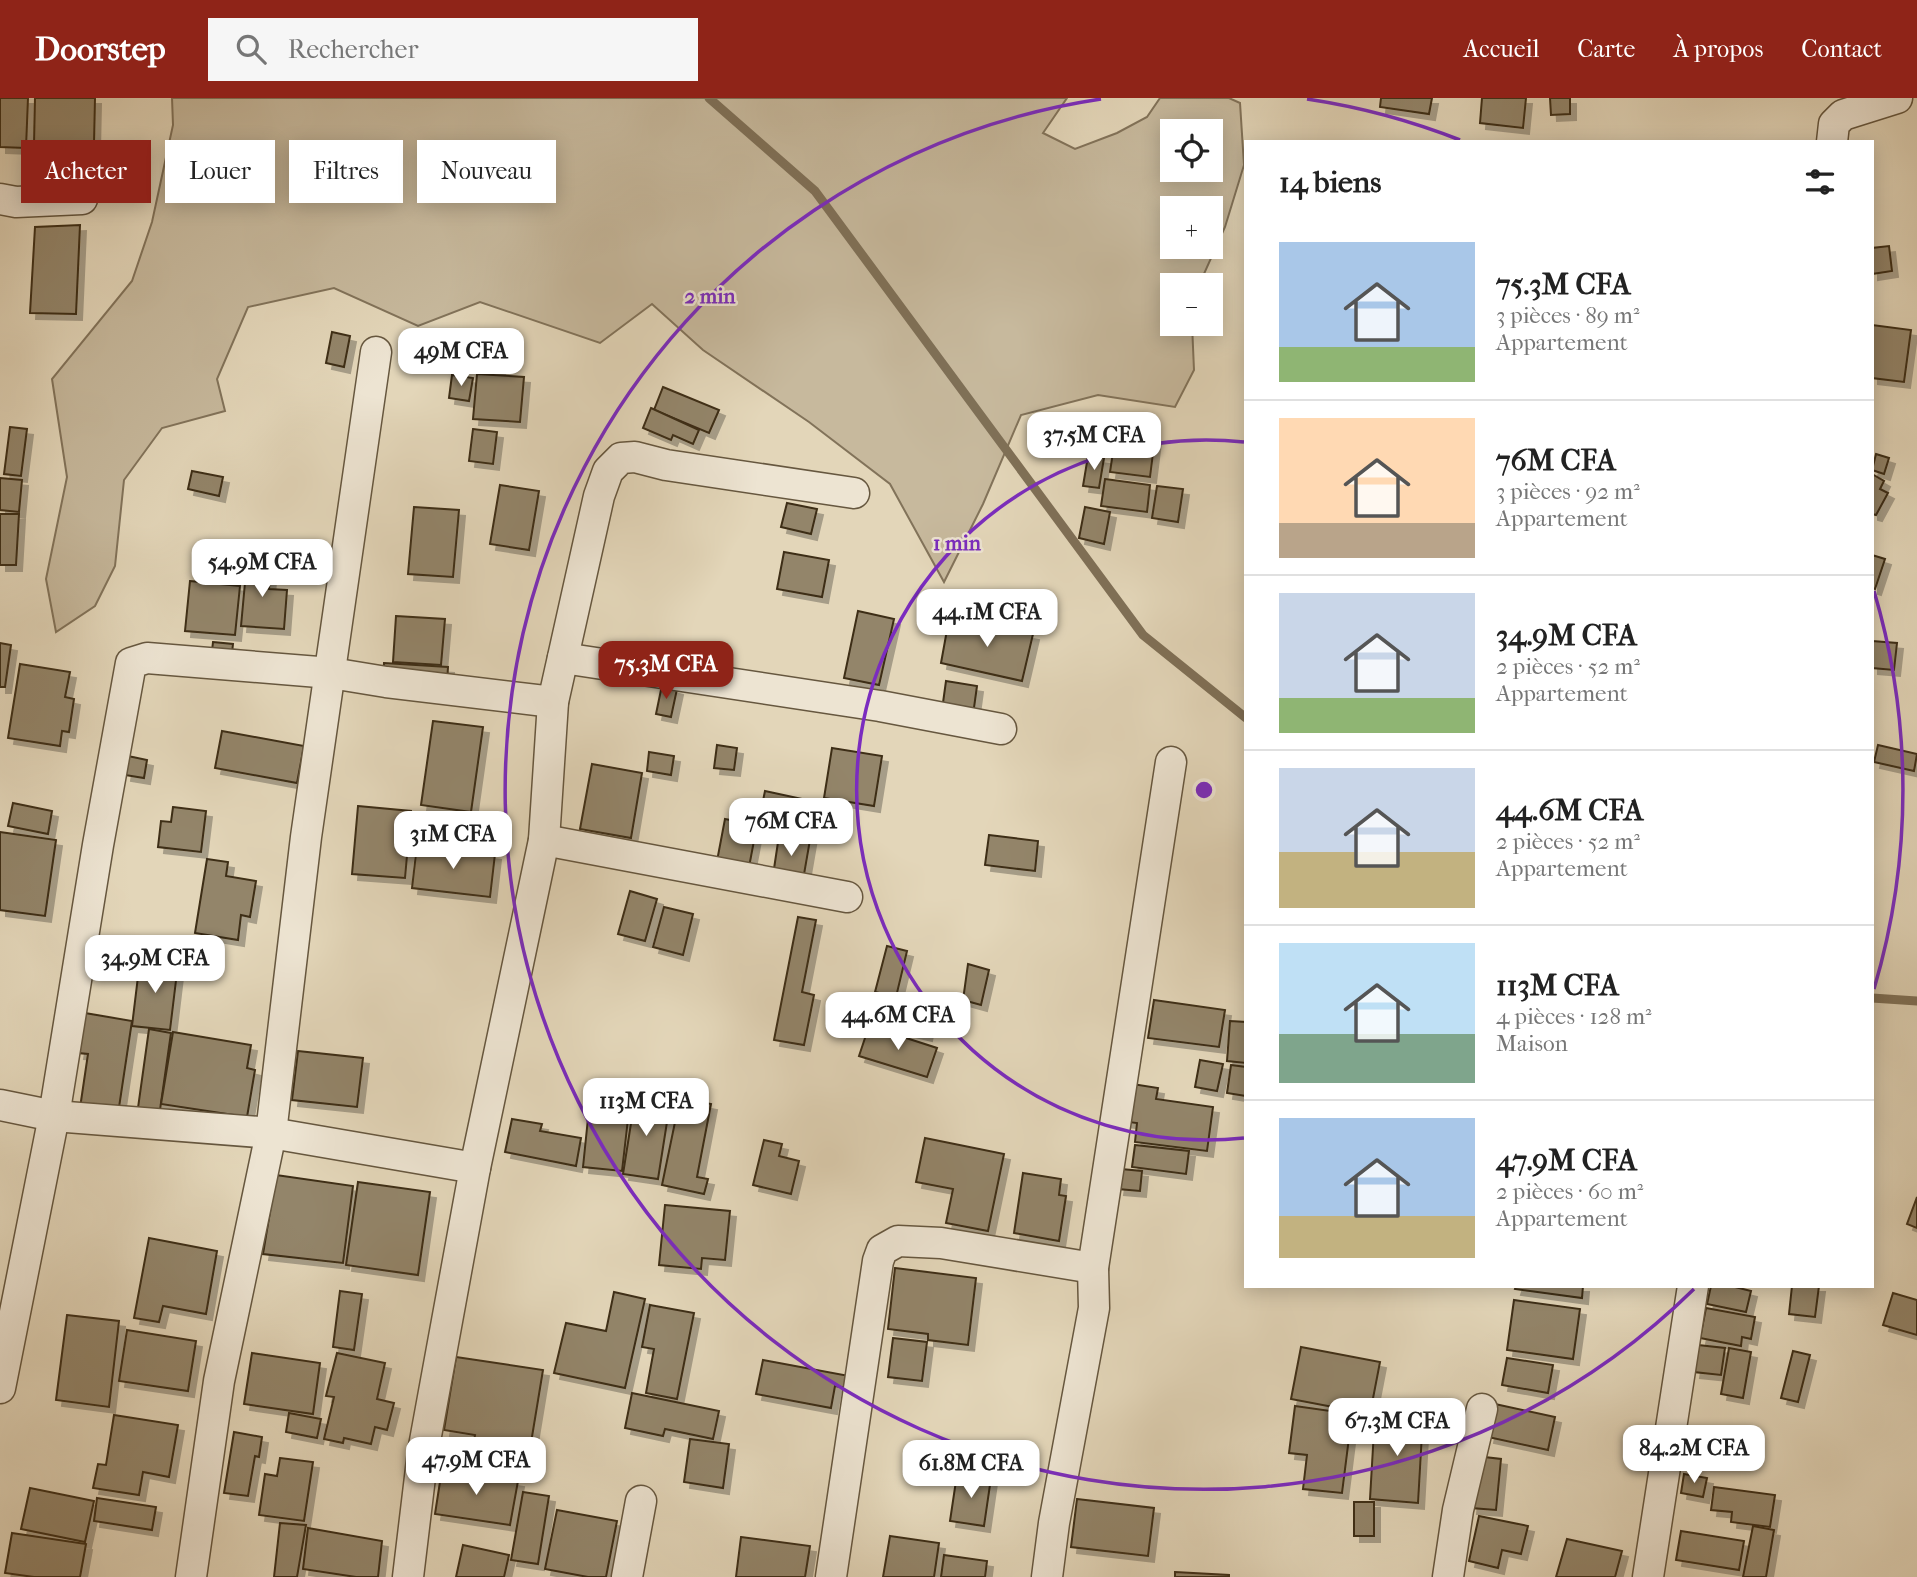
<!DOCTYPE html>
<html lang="fr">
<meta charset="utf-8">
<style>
:root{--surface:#fff;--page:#f6f6f6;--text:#222;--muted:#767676;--line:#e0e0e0;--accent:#8f2418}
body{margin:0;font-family:"IM FELL French Canon",serif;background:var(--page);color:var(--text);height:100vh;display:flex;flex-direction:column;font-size:26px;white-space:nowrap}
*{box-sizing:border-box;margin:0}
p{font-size:23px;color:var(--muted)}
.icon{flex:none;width:38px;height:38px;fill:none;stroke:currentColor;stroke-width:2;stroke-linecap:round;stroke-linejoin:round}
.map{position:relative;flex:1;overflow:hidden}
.sheet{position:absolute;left:1244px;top:42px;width:630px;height:1148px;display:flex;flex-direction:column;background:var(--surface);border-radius:0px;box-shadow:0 4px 18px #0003}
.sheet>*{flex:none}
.top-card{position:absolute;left:21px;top:42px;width:665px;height:63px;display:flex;gap:14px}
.controls{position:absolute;left:1160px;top:21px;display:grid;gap:14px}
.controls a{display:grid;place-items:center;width:63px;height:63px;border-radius:0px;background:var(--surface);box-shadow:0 4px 18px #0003;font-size:35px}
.price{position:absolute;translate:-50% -60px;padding:0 16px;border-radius:14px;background:#fff;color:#222;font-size:23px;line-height:46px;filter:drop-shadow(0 2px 4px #0008)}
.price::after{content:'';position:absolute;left:50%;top:42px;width:21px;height:16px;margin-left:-10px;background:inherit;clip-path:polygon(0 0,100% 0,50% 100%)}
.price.selected{background:var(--accent);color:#fff}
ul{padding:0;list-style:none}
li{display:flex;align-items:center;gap:21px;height:175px;padding:0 35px}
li+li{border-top:2px solid var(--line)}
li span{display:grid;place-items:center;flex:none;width:196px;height:140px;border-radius:0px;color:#555}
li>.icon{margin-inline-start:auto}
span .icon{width:84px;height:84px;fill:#fffc;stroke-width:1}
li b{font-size:30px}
h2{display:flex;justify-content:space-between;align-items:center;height:84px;padding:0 35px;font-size:30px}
.tag{padding:0 24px;border-radius:0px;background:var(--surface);box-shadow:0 4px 18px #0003;font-size:24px;line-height:63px}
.tag.selected{background:var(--accent);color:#fff}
header{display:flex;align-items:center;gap:42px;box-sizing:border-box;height:98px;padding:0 35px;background:var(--accent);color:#fff}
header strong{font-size:33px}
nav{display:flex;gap:38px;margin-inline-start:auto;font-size:24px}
.search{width:490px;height:63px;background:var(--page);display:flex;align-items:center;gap:18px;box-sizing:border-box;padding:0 24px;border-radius:0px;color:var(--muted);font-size:26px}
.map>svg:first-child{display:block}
.green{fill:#c7b99d;stroke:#82735a;stroke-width:2;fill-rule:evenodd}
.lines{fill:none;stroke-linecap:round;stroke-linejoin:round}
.stream{stroke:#7f7057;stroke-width:9}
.building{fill:#93856b;stroke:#3d2d16;stroke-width:2;filter:url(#shadow)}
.minor-casing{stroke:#66573f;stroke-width:33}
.minor{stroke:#ede4d2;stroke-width:30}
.ring{fill:none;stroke:#7b2cbf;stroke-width:3.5}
.centre{fill:#7b2cbf;stroke:#ede4d2;stroke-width:3.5}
.ring-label{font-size:21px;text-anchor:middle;font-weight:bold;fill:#7b2cbf;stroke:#ede4d2;stroke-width:5;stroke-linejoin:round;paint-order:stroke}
</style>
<header>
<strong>Doorstep</strong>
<div class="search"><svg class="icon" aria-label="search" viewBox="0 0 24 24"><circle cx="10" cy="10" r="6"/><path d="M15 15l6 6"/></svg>Rechercher</div>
<nav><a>Accueil</a><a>Carte</a><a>À propos</a><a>Contact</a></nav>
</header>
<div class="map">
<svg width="1917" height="1479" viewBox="0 0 1917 1479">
<defs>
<filter id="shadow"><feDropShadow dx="6" dy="6" stdDeviation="0" flood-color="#0004"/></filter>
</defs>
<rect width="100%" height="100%" fill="#e3d6b9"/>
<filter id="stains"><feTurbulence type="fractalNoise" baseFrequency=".00286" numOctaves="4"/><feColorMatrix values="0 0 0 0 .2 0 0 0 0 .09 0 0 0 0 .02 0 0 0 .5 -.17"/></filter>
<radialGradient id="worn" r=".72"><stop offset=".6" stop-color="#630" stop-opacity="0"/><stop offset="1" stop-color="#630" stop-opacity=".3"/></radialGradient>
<path class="green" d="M172,0h895l-24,35 32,16 42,-16 30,-16 13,-19h69l11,5 4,62 -19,62 -26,58h-27v39h20l2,46 -19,37 -77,-12 -77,20 -38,89 -39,78 -54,-98 -81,-62 -106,-72 -51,-46 -52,39 -120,-41 -62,24 -84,-38 -86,19 -31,72 8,32 -63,17 -38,52 -9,86 -20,40 -39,26 -10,-53 21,-102 -15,-98 80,-98 20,-59 21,-97zM1172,33h39v39h-39zM1172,110h39v39h-39z"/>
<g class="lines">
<g class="stream">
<polyline points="709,0 815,93 1143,537 1246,620"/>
<polyline points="1872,900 1917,903"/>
</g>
</g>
<g class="building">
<polygon points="0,0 28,0 26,50 0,49"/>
<polygon points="35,0 95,0 93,92 33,91"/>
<polygon points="1381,0 1432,0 1429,16 1380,9"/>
<polygon points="1482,0 1526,0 1523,30 1480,25"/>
<polygon points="1550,0 1570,0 1570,16 1551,17"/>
<polygon points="80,127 76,216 30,215 35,129"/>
<polygon points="1889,148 1892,173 1872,176 1872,150"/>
<polygon points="1872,227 1911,232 1904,284 1872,280"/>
<polygon points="332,234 350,238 344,269 326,265"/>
<polygon points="487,239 504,242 499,271 483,268"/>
<polygon points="477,276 524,279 520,324 473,321"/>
<polygon points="452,277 473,280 469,303 449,300"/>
<polygon points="663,289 719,312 709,335 654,312"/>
<polygon points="651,310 699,332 693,346 673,337 671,342 643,330"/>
<polygon points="10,329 27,331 21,378 4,376"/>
<polygon points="473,331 497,334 493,366 469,363"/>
<polygon points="1116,334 1155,339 1150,379 1110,374"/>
<polygon points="1876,356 1889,360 1884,376 1872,372"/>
<polygon points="1088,358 1104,360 1099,390 1083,388"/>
<polygon points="192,373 223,379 219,398 188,391"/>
<polygon points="1872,376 1884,383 1880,391 1888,395 1876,417 1872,416"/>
<polygon points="0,380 22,382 19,414 0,412"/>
<polygon points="1105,381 1150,387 1147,414 1101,408"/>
<polygon points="500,387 539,393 529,452 490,446"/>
<polygon points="1157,388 1183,391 1178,424 1152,420"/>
<polygon points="787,405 817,411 811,436 781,429"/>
<polygon points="414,409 459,412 453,479 408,476"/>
<polygon points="1085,409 1110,414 1104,446 1079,440"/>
<polygon points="0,416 19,416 16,467 0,467"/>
<polygon points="784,454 829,462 822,499 777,491"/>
<polygon points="1872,457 1885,461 1875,491 1872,490"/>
<polygon points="247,463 271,465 269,491 287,492 284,531 241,528"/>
<polygon points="190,483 240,488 235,537 185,533"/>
<polygon points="858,513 894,521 879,587 844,580"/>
<polygon points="396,518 445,521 441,567 393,564"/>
<polygon points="949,521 1033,536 1022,583 941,565"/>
<polygon points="1872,543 1897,545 1894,572 1872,570"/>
<polygon points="213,544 233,546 231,564 211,562"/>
<polygon points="0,545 11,547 5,589 0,589"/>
<polygon points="384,565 448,569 447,585 383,582"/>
<polygon points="20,566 70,574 65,599 74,601 69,634 62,633 60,648 8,640"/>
<polygon points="946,583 977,588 973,617 942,612"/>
<polygon points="662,587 677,591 671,619 656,616"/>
<polygon points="433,623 483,629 471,714 421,707"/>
<polygon points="222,633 304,648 297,685 215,670"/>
<polygon points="717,647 737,650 734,672 714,670"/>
<polygon points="1878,647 1917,656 1914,673 1874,664"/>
<polygon points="832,650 882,658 874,708 824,700"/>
<polygon points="649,654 674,658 671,677 647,673"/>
<polygon points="128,658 147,662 144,680 125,677"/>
<polygon points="592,666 642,675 631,740 580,731"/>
<polygon points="765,693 816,704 810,732 759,722"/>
<polygon points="13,705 52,713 48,736 8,728"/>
<polygon points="358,708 411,713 405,780 352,776"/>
<polygon points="173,709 206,713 201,754 158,749 161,723 171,724"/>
<polygon points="725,721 757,727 749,769 717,763"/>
<polygon points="780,731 811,736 802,788 772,784"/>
<polygon points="0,734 56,742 45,818 0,812"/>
<polygon points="989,737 1038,743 1035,773 985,767"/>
<polygon points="417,747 495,756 490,799 412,790"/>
<polygon points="207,761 228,764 226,778 256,783 250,819 241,817 238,842 195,835"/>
<polygon points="630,793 657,801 645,843 618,836"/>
<polygon points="664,809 693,816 683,857 653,849"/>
<polygon points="798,819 816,822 802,894 814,897 804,947 774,942"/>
<polygon points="887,848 907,853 896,899 875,894"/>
<polygon points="140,862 178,866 170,932 132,928"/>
<polygon points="968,866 989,872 981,907 963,902"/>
<polygon points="886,902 931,912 926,937 880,926"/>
<polygon points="1154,902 1225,912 1219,949 1148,940"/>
<polygon points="85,915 132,923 118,1016 80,1010 88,956 78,955"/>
<polygon points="1230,923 1246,924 1246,965 1227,963"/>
<polygon points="869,928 937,950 927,979 859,958"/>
<polygon points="149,931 171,935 159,1019 137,1017"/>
<polygon points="173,934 251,947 247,970 255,972 247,1019 161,1006"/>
<polygon points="298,953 363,960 357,1009 292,1002"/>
<polygon points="1200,962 1223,966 1217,993 1195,989"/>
<polygon points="1231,967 1246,969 1246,998 1227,995"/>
<polygon points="1126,985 1158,990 1156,1001 1213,1009 1207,1053 1135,1044 1137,1025 1121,1023"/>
<polygon points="591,991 631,995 622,1073 583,1069"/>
<polygon points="635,1000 670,1005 658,1081 623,1076"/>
<polygon points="680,1000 711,1006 697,1079 708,1081 704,1096 662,1087"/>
<polygon points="512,1021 542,1026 540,1033 581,1040 576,1068 505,1054"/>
<polygon points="925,1040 1004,1056 988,1133 946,1125 953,1091 916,1084"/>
<polygon points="764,1042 782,1046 779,1058 799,1063 791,1096 753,1087"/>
<polygon points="1135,1047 1189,1053 1186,1076 1132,1069"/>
<polygon points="1121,1071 1142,1073 1140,1093 1118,1091"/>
<polygon points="1023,1075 1061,1081 1059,1097 1066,1098 1059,1143 1014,1135"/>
<polygon points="276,1077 353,1088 343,1165 263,1156"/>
<polygon points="358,1084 430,1094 418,1177 346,1167"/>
<polygon points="1917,1099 1917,1130 1907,1126"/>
<polygon points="665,1107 730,1113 725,1162 702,1160 701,1171 659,1167"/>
<polygon points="149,1140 217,1153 206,1216 163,1208 159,1224 134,1220"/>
<polygon points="895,1170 976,1180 968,1247 928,1242 928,1236 888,1231"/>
<polygon points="1516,1188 1583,1188 1582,1200 1515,1191"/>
<polygon points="1711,1188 1731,1188 1751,1193 1746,1214 1707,1206"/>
<polygon points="1792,1188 1819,1188 1815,1219 1789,1216"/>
<polygon points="340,1193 362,1196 354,1252 333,1249"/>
<polygon points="614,1194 645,1201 625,1290 554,1275 566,1225 606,1233"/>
<polygon points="1893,1195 1917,1202 1917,1237 1883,1227"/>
<polygon points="1514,1202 1580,1211 1573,1261 1507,1252"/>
<polygon points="650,1207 694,1215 677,1301 646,1295 654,1251 642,1249"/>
<polygon points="1706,1210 1755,1219 1751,1241 1742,1239 1741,1248 1700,1240"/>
<polygon points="67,1217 119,1223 109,1309 56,1302"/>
<polygon points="127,1232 196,1243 188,1293 119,1283"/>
<polygon points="893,1240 927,1244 922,1283 888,1279"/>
<polygon points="1698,1247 1725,1250 1721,1277 1694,1274"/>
<polygon points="1301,1249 1380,1264 1370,1316 1291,1301"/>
<polygon points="1729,1250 1751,1254 1743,1300 1721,1296"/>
<polygon points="1793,1253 1810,1257 1798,1304 1781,1300"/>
<polygon points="252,1255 320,1265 313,1316 244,1306"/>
<polygon points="337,1255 385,1265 377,1301 394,1305 387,1332 375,1329 371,1346 344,1340 343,1345 324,1341 334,1299 326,1298"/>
<polygon points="456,1259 543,1272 529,1357 473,1348 475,1337 444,1332"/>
<polygon points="1507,1260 1553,1267 1548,1295 1502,1287"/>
<polygon points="763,1262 849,1278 847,1290 835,1288 831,1310 756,1296"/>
<polygon points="632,1295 719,1313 713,1341 665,1331 663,1338 625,1330"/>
<polygon points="1495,1306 1555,1319 1548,1352 1488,1339"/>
<polygon points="1295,1308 1352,1316 1342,1395 1303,1391 1307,1357 1289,1355"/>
<polygon points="289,1315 321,1321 317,1340 286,1334"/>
<polygon points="1375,1315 1423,1318 1418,1405 1370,1401"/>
<polygon points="114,1317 178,1327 169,1379 143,1374 139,1397 93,1390 98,1366 106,1367"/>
<polygon points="234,1334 262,1339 259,1359 255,1358 248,1398 224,1395"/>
<polygon points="690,1341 729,1346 723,1390 684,1384"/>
<polygon points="1476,1358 1501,1361 1496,1412 1471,1410"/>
<polygon points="280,1360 313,1364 304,1423 259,1417 265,1376 277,1378"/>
<polygon points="442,1371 518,1383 510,1427 435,1416"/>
<polygon points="957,1376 991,1380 984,1428 950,1423"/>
<polygon points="1684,1376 1707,1380 1703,1399 1681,1395"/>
<polygon points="1714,1389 1775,1397 1770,1429 1731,1424 1732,1414 1711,1412"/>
<polygon points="30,1390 94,1403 85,1444 21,1431"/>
<polygon points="523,1394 549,1398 538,1466 511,1462"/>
<polygon points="97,1400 156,1409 152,1432 94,1423"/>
<polygon points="1077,1401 1154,1410 1148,1458 1071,1449"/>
<rect x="1354" y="1404" width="20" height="34"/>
<polygon points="557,1412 617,1423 606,1479 588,1479 545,1471"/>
<polygon points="1479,1418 1528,1428 1521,1456 1502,1452 1498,1470 1469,1463"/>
<polygon points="280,1425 306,1427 297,1479 274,1479"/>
<polygon points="1753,1428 1774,1432 1766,1479 1743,1479"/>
<polygon points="308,1430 382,1443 378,1479 356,1479 303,1471"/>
<polygon points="1681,1433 1744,1443 1739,1472 1676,1462"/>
<polygon points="12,1435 86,1446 80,1479 34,1479 5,1475"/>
<polygon points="890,1438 939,1445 934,1479 883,1479"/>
<polygon points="741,1439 810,1448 805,1479 736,1479"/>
<polygon points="1567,1441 1622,1453 1615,1479 1556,1479"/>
<polygon points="463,1447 509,1457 504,1479 456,1479"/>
<polygon points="944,1457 987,1463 985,1479 941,1479"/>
<polygon points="1175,1474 1229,1477 1229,1479 1175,1479"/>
</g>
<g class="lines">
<defs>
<g id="minor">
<polyline points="1832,44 1834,26 1843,17 1897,0"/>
<polyline points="0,101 16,104 82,101"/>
<polyline points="563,560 880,608 1001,631"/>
<polyline points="544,742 847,799"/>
<polyline points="0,1007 54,1018 271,1035 475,1070"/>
<polyline points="0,1290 54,1018 98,747 131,565 147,560 331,575 386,584 553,604"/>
<polyline points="191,1479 219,1283 271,1035 306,739 376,254"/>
<polyline points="408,1479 423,1354 475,1070 544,742 553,604 599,398 608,373 621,360 635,359 666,367 854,395"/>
<polyline points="627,1479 641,1403"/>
<polyline points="831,1479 878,1163 882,1152 898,1143 941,1145 1093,1170"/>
<polyline points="1047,1479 1054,1425 1094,1210 1093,1170 1171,664"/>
<polyline points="1448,1479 1458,1412 1482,1311"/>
<polyline points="1648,1479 1693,1188"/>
</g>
</defs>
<use href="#minor" class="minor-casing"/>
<use href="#minor" class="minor"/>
</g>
<g class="ring">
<path d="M1244 1040A350 350 0 1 1 1244 344"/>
<path d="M1694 1191A699 699 0 1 1 1101 1M1307 1A699 699 0 0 1 1460 42M1874 493A699 699 0 0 1 1874 891"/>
</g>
<circle cx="1204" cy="692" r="10" class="centre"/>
<g class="ring-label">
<text x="710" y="205">2 min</text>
<text x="957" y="452">1 min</text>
</g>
<rect width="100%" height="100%" filter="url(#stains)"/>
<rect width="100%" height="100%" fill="url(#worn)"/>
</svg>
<div class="controls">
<a><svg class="icon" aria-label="locate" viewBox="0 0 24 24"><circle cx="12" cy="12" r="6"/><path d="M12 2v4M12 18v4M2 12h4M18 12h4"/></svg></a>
<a>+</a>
<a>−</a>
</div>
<b class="price" style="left:461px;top:290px">49M CFA</b>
<b class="price" style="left:1094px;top:374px">37.5M CFA</b>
<b class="price" style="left:262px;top:501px">54.9M CFA</b>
<b class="price" style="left:987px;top:551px">44.1M CFA</b>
<b class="price selected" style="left:666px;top:603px">75.3M CFA</b>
<b class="price" style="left:791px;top:760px">76M CFA</b>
<b class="price" style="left:453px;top:773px">31M CFA</b>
<b class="price" style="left:155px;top:897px">34.9M CFA</b>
<b class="price" style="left:898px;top:954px">44.6M CFA</b>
<b class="price" style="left:646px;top:1040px">113M CFA</b>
<b class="price" style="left:1397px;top:1360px">67.3M CFA</b>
<b class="price" style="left:1694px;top:1387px">84.2M CFA</b>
<b class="price" style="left:476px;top:1399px">47.9M CFA</b>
<b class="price" style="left:971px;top:1402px">61.8M CFA</b>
<div class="top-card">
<a class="tag selected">Acheter</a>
<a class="tag">Louer</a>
<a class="tag">Filtres</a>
<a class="tag">Nouveau</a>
</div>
<section class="sheet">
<h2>14 biens<svg class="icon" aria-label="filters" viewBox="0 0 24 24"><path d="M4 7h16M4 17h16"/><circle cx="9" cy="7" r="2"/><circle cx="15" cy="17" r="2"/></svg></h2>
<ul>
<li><span style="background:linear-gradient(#a9c7e8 75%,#8fb573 0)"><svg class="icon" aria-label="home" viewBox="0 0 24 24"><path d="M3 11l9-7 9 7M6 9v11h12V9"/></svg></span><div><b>75.3M CFA</b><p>3 pièces · 89 m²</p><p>Appartement</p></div></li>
<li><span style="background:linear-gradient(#ffd9b3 75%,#b9a48a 0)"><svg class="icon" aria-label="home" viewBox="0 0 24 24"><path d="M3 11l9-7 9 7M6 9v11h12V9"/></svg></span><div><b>76M CFA</b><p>3 pièces · 92 m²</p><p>Appartement</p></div></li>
<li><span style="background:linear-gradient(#c9d6e8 75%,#8fb573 0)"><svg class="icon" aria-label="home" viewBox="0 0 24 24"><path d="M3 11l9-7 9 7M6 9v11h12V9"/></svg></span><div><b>34.9M CFA</b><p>2 pièces · 52 m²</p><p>Appartement</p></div></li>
<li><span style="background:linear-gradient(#c9d6e8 60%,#c2b280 0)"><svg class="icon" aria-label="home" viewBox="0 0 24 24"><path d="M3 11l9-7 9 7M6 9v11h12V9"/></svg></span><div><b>44.6M CFA</b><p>2 pièces · 52 m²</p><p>Appartement</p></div></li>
<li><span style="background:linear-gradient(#bfe0f5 65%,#7fa58c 0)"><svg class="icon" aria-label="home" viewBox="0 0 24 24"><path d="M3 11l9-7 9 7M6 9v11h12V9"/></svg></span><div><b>113M CFA</b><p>4 pièces · 128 m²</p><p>Maison</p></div></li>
<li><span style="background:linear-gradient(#a9c7e8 70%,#c2b280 0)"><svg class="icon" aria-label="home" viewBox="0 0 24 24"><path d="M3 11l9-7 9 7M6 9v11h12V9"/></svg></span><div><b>47.9M CFA</b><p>2 pièces · 60 m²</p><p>Appartement</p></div></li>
</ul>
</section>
</div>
